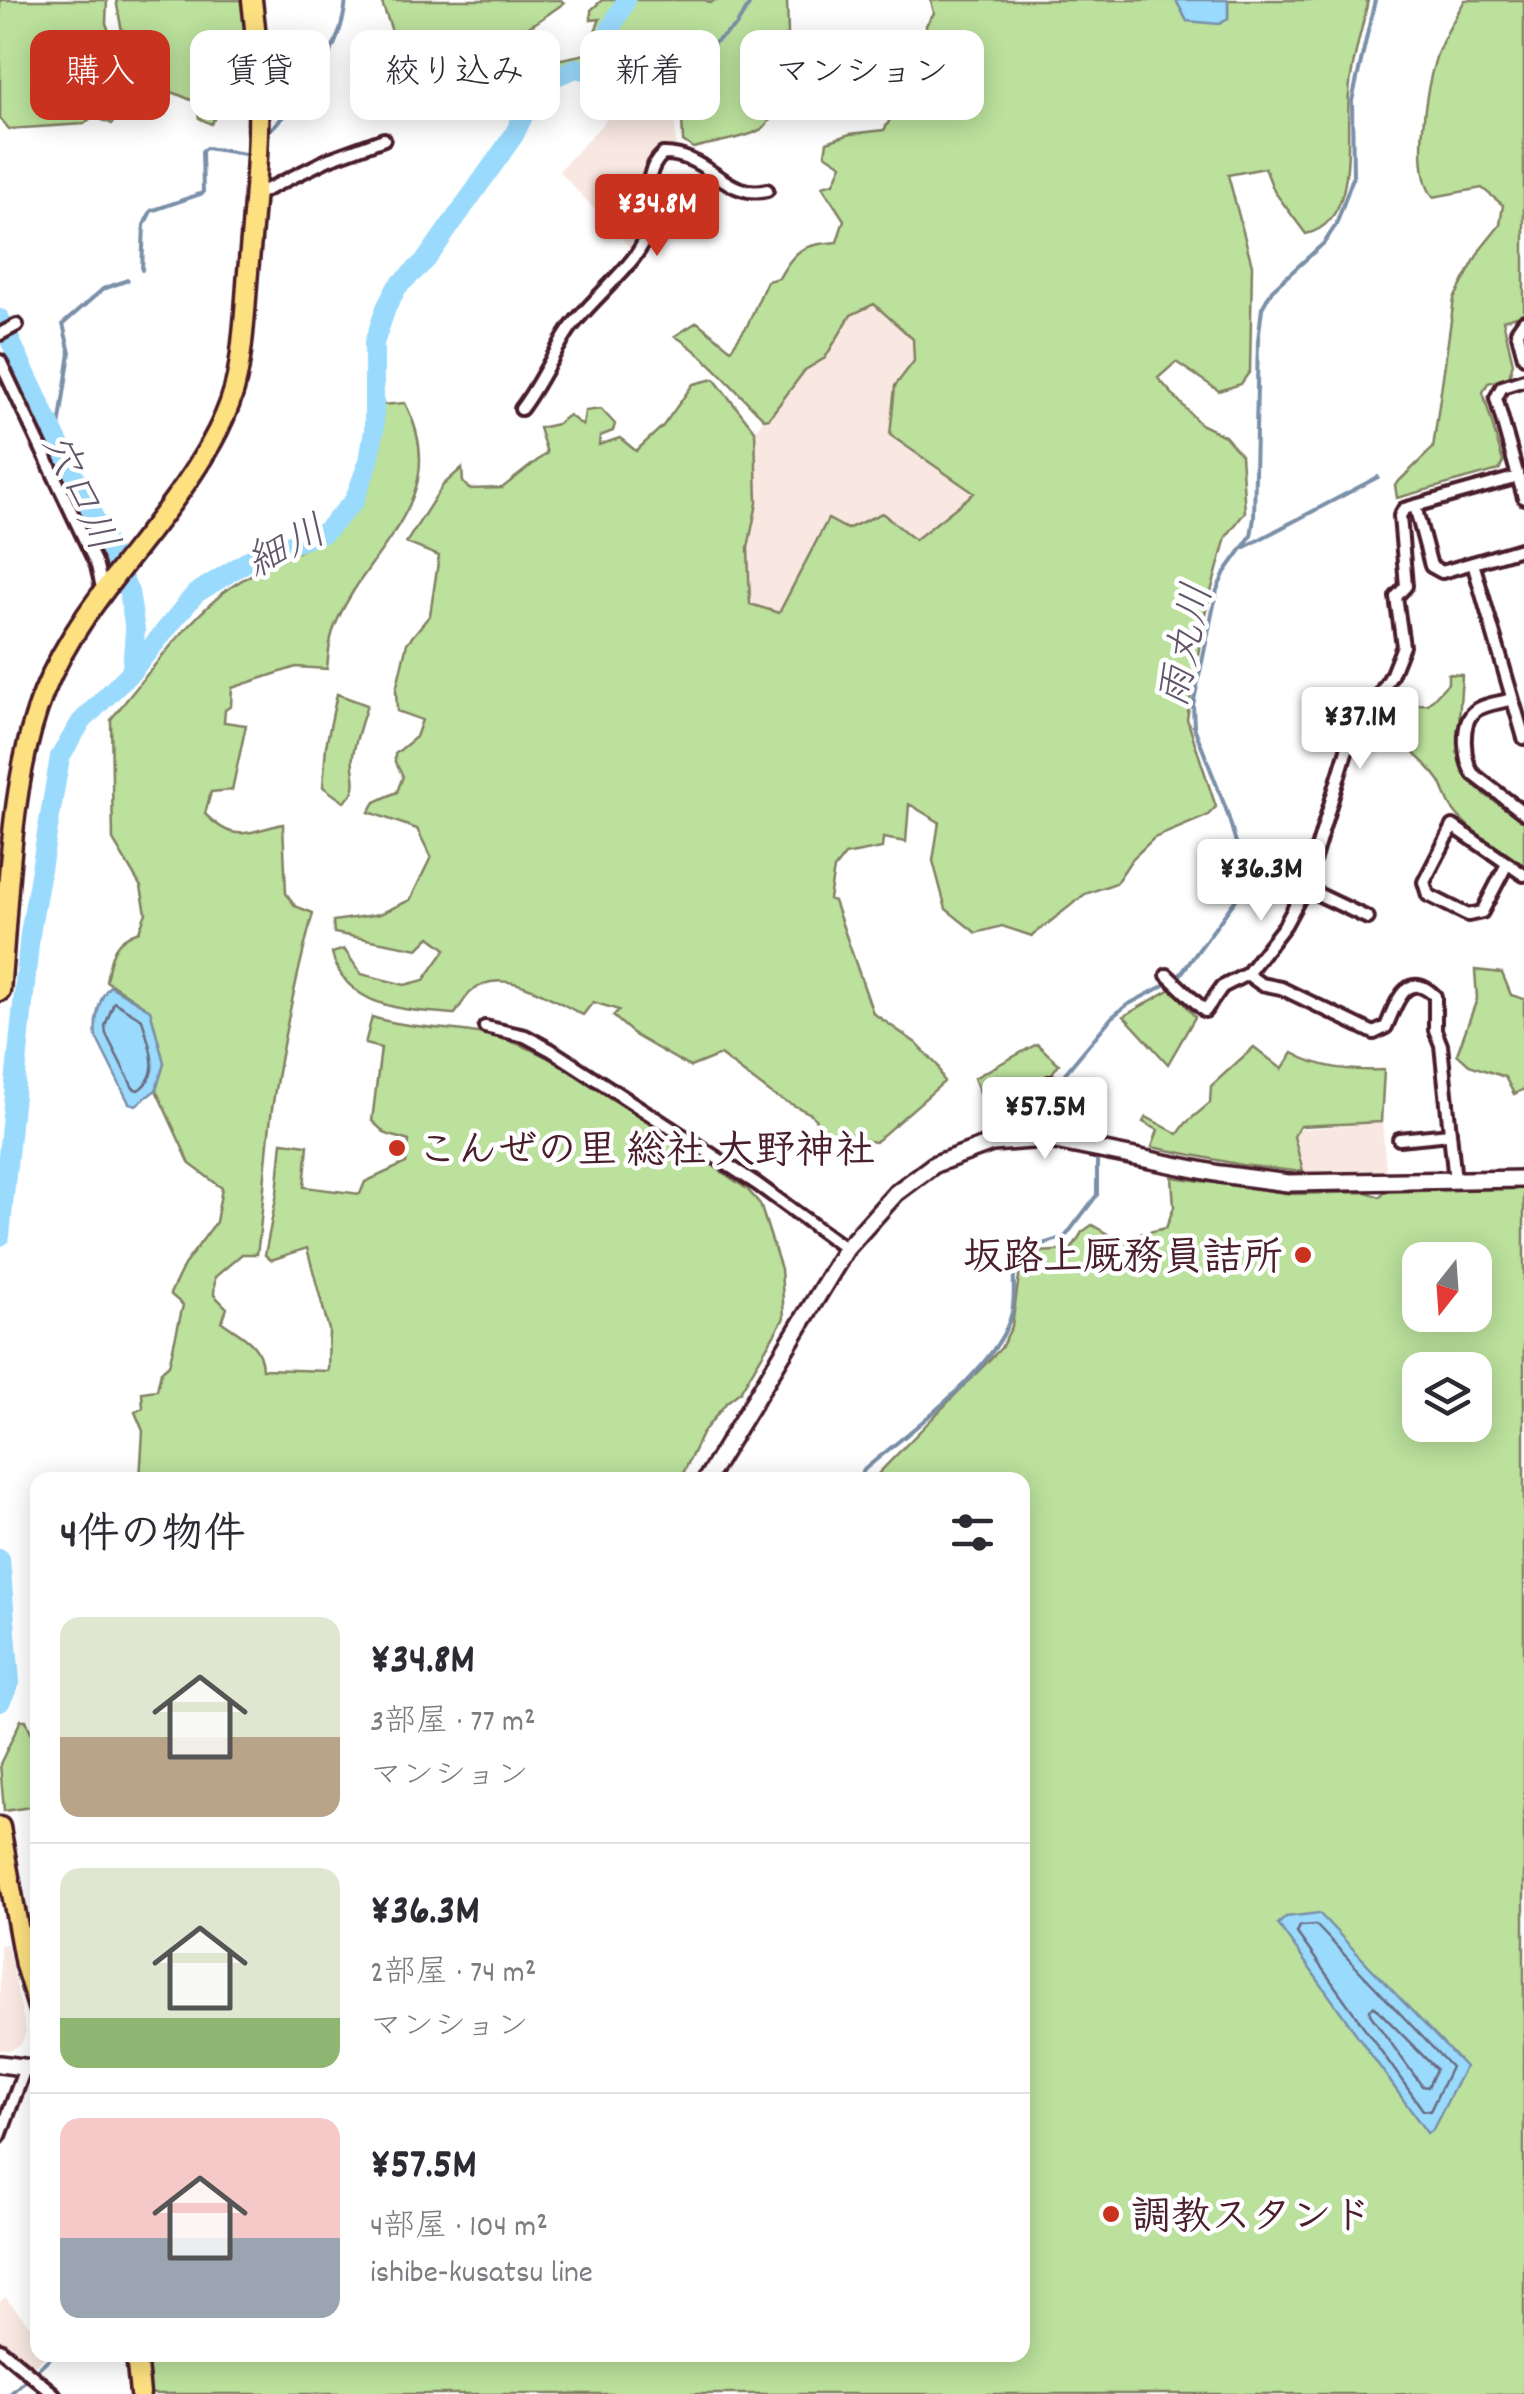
<!DOCTYPE html>
<html lang="ja">
<meta charset="utf-8">
<style>
:root{--surface:#fff;--page:#f7f7f7;--text:#2b2b33;--muted:#7c7c81;--line:#e1e1e2;--accent:#c8321e}
body{margin:0;font-family:Dekko,"Klee One",sans-serif;background:var(--page);color:var(--text);height:100vh;display:flex;flex-direction:column;font-size:38px;white-space:nowrap}
*{box-sizing:border-box;margin:0}
p{font-size:32px;color:var(--muted)}
.icon{flex:none;width:55px;height:55px;fill:none;stroke:currentColor;stroke-width:2;stroke-linecap:round;stroke-linejoin:round}
.map{position:relative;flex:1;overflow:hidden}
.panel{position:absolute;left:30px;top:1472px;width:1000px;height:890px;display:flex;flex-direction:column;background:var(--surface);border-radius:20px;box-shadow:0 5px 25px #0003}
.panel>*{flex:none}
.hud{position:absolute;left:30px;top:30px;width:1000px;height:90px;display:flex;gap:20px}
.needle{width:65px;rotate:197deg}
.fabs{position:absolute;left:1402px;top:1242px;display:grid;gap:20px}
.fabs a{display:grid;place-items:center;width:90px;height:90px;border-radius:20px;background:var(--surface);box-shadow:0 5px 25px #0003;font-size:50px}
.price{position:absolute;translate:-50% -85px;padding:0 22px;border-radius:10px;background:#fff;color:#222;font-size:32px;line-height:65px;filter:drop-shadow(0 2px 5px #0008)}
.price::after{content:'';position:absolute;left:50%;top:60px;width:30px;height:22px;margin-left:-15px;background:inherit;clip-path:polygon(0 0,100% 0,50% 100%)}
.price.active{background:var(--accent);color:#fff}
ul{padding:0;list-style:none}
li{display:flex;align-items:center;gap:30px;height:250px;padding:0 30px}
li+li{border-top:2px solid var(--line)}
li span{display:grid;place-items:center;flex:none;width:280px;height:200px;border-radius:20px;color:#555}
li>.icon{margin-inline-start:auto}
span .icon{width:120px;height:120px;fill:#fffc;stroke-width:1}
li b{font-size:42px}
h2{display:flex;justify-content:space-between;align-items:center;height:120px;padding:0 30px;font-size:42px}
.tag{padding:0 35px;border-radius:20px;background:var(--surface);box-shadow:0 5px 25px #0003;font-size:35px;line-height:90px}
.tag.active{background:var(--accent);color:#fff}
.map>svg:first-child{display:block}
.built{fill:#f8e8e1}
.green{fill:#bbe19c;stroke:#828064;stroke-width:2.5;fill-rule:evenodd}
.water{fill:#9adafc;stroke:#7a8fa8;stroke-width:2.5}
.lines{fill:none;stroke-linecap:round;stroke-linejoin:round}
.shore{stroke:#6a6a7f;stroke-width:2.5}
.stream{stroke:#7a8fa8;stroke-width:4}
.river{stroke:#9adafc;stroke-width:20}
.street-casing{stroke:#4a1f2b;stroke-width:18}
.secondary-casing{stroke:#4a1f2b;stroke-width:22}
.primary-casing{stroke:#4a1f2b;stroke-width:25}
.street{stroke:#fff;stroke-width:10}
.secondary{stroke:#fff;stroke-width:15}
.primary{stroke:#fde080;stroke-width:18}
.poi-dot{fill:#c8321e;stroke:#fff;stroke-width:4}
.labels{text-anchor:middle;stroke-width:9;stroke-linejoin:round;paint-order:stroke}
.poi-label{font-size:40px;font-weight:bold;fill:#4a1f2b;stroke:#fff;text-anchor:start}
.water-label{font-size:42px;font-style:italic;fill:#62576a;stroke:#fff}
</style>
<div class="map">
<svg width="1524" height="2394" viewBox="0 0 1524 2394">
<rect width="100%" height="100%" fill="#fff"/>
<filter id="ink" filterUnits="userSpaceOnUse"><feTurbulence type="fractalNoise" baseFrequency=".01" numOctaves="2"/><feDisplacementMap in="SourceGraphic" scale="20" xChannelSelector="R" yChannelSelector="G"/><feConvolveMatrix kernelMatrix="1 2 1 2 8 2 1 2 1" color-interpolation-filters="sRGB"/></filter>
<g filter="url(#ink)">
<g class="built">
<polygon points="654,96 675,121 676,147 656,153 646,169 642,230 632,250 559,171 608,118 605,111 632,112"/>
<polygon points="874,304 913,338 914,361 895,386 890,435 974,493 915,540 779,613 750,604 748,548 757,503 755,431 764,419 769,418 805,370 825,358 851,315"/>
<polygon points="1382,1123 1386,1170 1303,1172 1294,1136 1300,1129"/>
<polygon points="7,1944 26,2032 21,2044 11,2050 0,2050 0,1945"/>
<polygon points="5,2297 37,2334 38,2355 46,2355 30,2369 0,2343 0,2302"/>
</g>
<g class="green">
<polygon points="0,0 107,0 106,23 126,81 134,84 112,124 93,116 84,124 9,129 0,118"/>
<polygon points="116,0 242,0 250,65 211,124 199,118 196,102 136,77 125,47"/>
<path d="M381,0h180l3,3c-36,25 -49,40 -95,28l-42,29 -4,5 3,5 -10,7 -25,-1c10,-34 0,-45 -10,-76z"/>
<path d="M602,0h103l6,3 3,-3h73l1,34c-32,24 6,68 -25,94 -13,10 -53,15 -70,20l-10,-7 -1,-23 -24,-26 53,-32 -11,-6 -37,6c-7,-21 -27,-22 -46,-18l4,29 -49,-4 -32,13 -8,-9 20,-10 34,-7 14,-35 -9,1v-10z"/>
<path d="M931,0h245l11,21 41,-2v-19h140c-6,31 -17,63 -19,94 -4,40 11,128 -43,140l-32,-43 -9,-23 -37,7 24,90 -2,106 -9,13 -22,7 -43,-29 -18,16 42,46 25,12 16,19 4,57 -19,25 -21,77 -18,105 29,88 -9,9 -53,22 -22,21 -16,24 -31,11 -53,42 -30,-10 -26,7 -30,-24 -13,-48 6,-39 -30,-18 -3,38 -23,-4 -1,10 -37,7 -11,14 -5,30 5,2 39,112 43,30 22,23 6,16 -69,60 -48,-7 -16,-21 -38,-19 -53,-40 -30,12 -54,-31 -23,-20 6,-6 -26,-8 -10,13c-30,-15 -83,-53 -113,-22 -6,6 -10,14 -15,21 -46,-3 -110,-5 -123,-61l12,-4 17,25 44,11 19,-5 22,-31 -16,-12 -12,12 -84,-16 -1,-12 47,-7 30,-14 21,-43 -14,-28 -48,-17 6,-10 22,-10 6,-16 -8,-14v-8l21,-17 6,-17 -25,-9 -1,-21 11,-47 23,-28 9,-59 -33,-13 37,-58 19,-17 1,14 6,7 33,-1 45,-35 -8,-25 18,-4 12,-9 14,11 2,-15 16,-2 14,15 -2,7 -13,5 -1,9 21,-7 16,13 27,-25 30,-42 21,-5 41,52 2,72 -9,45 2,56 29,9 49,-94 19,10 35,-16 33,27 59,-47 -84,-58 5,-49 19,-25 -1,-22 -39,-35 -23,11 -26,43 -20,12 -36,48 -5,1c-30,-29 -53,-60 -89,-83l22,-14 34,27 16,-23 20,-45 12,-3c17,-30 24,-33 58,-36l7,-22 -22,-34 12,-3 8,-18 -17,-11 2,-12 23,-8 34,-4 7,-12 -15,-27 16,-3 37,-36 -3,-27 8,-12z"/>
<path d="M1465,0h59v314l-21,6 10,43 -4,14 -21,6 -5,9 20,70 -4,8 -102,28 -2,-13 38,-37 21,-149 26,-49 20,-25 3,-20 -21,-17 -49,9c-21,-28 -7,-108 3,-140 7,-20 19,-39 29,-57z"/>
<path d="M405,403c51,99 -41,145 -72,228 -4,12 -5,26 -6,38l-31,-2 -64,21 -1,18 -6,4 -1,12 22,3 -14,65 -21,2 -6,22c30,30 41,18 78,10l3,69 9,13 18,7c-17,65 -31,130 -41,196 -7,48 -8,97 -15,145h-15l-27,23 -1,18 13,13 -5,14c19,14 39,21 40,47l66,2 1,-41 -22,-82 -36,12 -6,-5 12,-62 5,-51 26,3 -4,42 56,7 5,-12 41,-19 3,-22 -23,-7 -14,-13 9,-73 -16,-4 7,-27c43,14 92,9 135,23 39,13 73,36 107,59 45,29 89,60 133,90l13,15 21,65 3,49 -44,74 -13,10 -24,30 -23,48h-540l3,-49 -8,-19 8,-4 -1,-16 15,-2 4,-18 8,-7 14,-60 -13,-11 14,-29 32,-43 6,-34 -32,-24 -34,-74 8,-27 -14,-53 -44,-29c5,-25 6,-41 33,-50l7,-18 -5,-26 -28,-47 -2,-121c35,-42 70,-91 112,-126 22,-17 49,-29 74,-41 74,-34 78,-71 85,-147z"/>
<path d="M1448,674l14,1c-1,25 -9,81 6,102 12,18 38,31 56,44v47c-24,-18 -54,-35 -72,-60 -6,-8 -7,-19 -13,-28 -17,-25 -52,-40 -51,-74l40,-2 20,-21z"/>
<path d="M337,694l30,11c-5,16 -11,33 -14,50 -3,18 10,32 -9,47l-21,-15 3,-41z"/>
<polygon points="1475,970 1502,973 1511,995 1524,999 1524,1089 1514,1094 1505,1077 1469,1065 1457,1054 1477,999"/>
<polygon points="1173,988 1195,1017 1168,1064 1124,1016"/>
<polygon points="1037,1044 1059,1064 1038,1092 1014,1091 985,1105 974,1078"/>
<path d="M1254,1047l28,22 11,-16c28,16 59,18 91,17l-3,52 -81,4 -6,10 9,36 -61,-7 -90,-18 6,-17 -15,-8 3,-5 32,17 8,-11 24,-20 1,-17z"/>
<path d="M1172,1177l121,17 74,-2 13,5 5,-5 139,-4v1206h-1374l-2,-39h874v-875h-150l129,-132 11,-22 9,-64 17,-10 33,-2 11,-18 10,-7 21,12 10,1 43,-10 8,-21zM1420,1260h55v55h-55zM1420,1370h55v55h-55z"/>
<path d="M21,1720h5c12,27 12,57 11,86l-33,5 -4,-47z"/>
</g>
<g class="water">
<polygon points="1176,0 1228,0 1228,19 1219,24 1187,21"/>
<path d="M110,986l40,24 14,53 -8,27 -20,15 -7,-2 -33,-66c-2,-15 3,-41 14,-51z"/>
<polygon points="1319,1913 1465,2067 1432,2131 1427,2133 1278,1924 1286,1917"/>
</g>
<g class="lines">
<g class="shore">
<path d="M114,1002l28,17c6,24 22,55 -4,71l-5,-2 -27,-54 -1,-8z"/>
<polygon points="1300,1926 1316,1925 1451,2067 1430,2111 1423,2110 1297,1933"/>
<polygon points="1374,2006 1436,2069 1428,2087 1422,2086 1370,2014 1370,2009"/>
</g>
<g class="stream">
<polyline points="588,71 624,77 652,71 708,48 736,26 752,0"/>
<path d="M271,129c36,-36 70,-76 75,-129"/>
<polyline points="142,270 144,225 151,211 203,193 202,151 206,148 245,154"/>
<polyline points="57,441 70,353 63,324 103,289 128,280"/>
<polyline points="1245,547 1378,477"/>
<polyline points="1087,1125 1061,1092 1062,1077 1112,1017 1127,1005 1178,978 1248,883 1226,809 1194,727 1193,705 1217,590 1225,572 1251,536 1254,518 1258,341 1262,308 1272,290 1324,243 1336,225 1353,177 1352,101 1375,0"/>
<path d="M857,1480l8,-11c42,-36 135,-102 147,-157 4,-18 0,-36 3,-54l9,-8 41,-13 32,-42v-34"/>
<polyline points="10,2394 53,2355"/>
</g>
<g class="river">
<polyline points="0,319 129,592 135,630 132,671"/>
<polyline points="0,1236 30,934 60,757 81,722 132,671 195,594 254,557 325,532 354,501 369,461 374,430 374,343 386,308 397,287 426,260 514,135 539,83 576,68 588,71 626,0"/>
<polyline points="0,1559 10,1682 0,1702"/>
</g>
<defs>
<g id="street">
<polyline points="256,195 329,159 384,139"/>
<polyline points="1524,321 1517,331 1524,357"/>
<polyline points="0,334 17,325"/>
<polyline points="0,361 97,566 103,592"/>
<polyline points="1524,380 1502,387 1496,398 1524,498"/>
<path d="M521,409c19,-25 31,-54 48,-79 18,-26 65,-64 75,-89 12,-28 -7,-64 19,-87 45,-1 64,47 104,36"/>
<polyline points="1415,506 1431,566 1442,572 1524,548"/>
<polyline points="1473,563 1524,738"/>
<path d="M1512,699c-12,4 -30,5 -38,13 -14,12 -10,49 -1,62l51,39"/>
<polyline points="1507,864 1482,912 1468,915 1428,895 1424,882 1453,826 1524,875"/>
<polyline points="1305,888 1368,918"/>
<path d="M1247,974l14,10 20,4 93,45 12,-6c10,-23 20,-59 49,-31v34l6,15 14,136"/>
<polyline points="1167,975 1205,1011 1222,987 1247,974 1285,925 1305,888 1348,746 1391,676 1403,646 1396,597 1406,586 1400,516 1404,509 1518,477"/>
<polyline points="485,1027 525,1036 551,1050 757,1184 846,1249"/>
<polyline points="1045,1139 1046,1099 1051,1082"/>
<polyline points="1399,1139 1450,1134"/>
<polyline points="0,2136 25,2068"/>
<polyline points="0,2349 54,2394"/>
</g>
<g id="secondary">
<polyline points="706,1480 846,1249 896,1193 935,1164 992,1143 1045,1139 1220,1174 1288,1183 1524,1179"/>
<polyline points="0,2064 38,2069"/>
</g>
<g id="primary">
<path d="M0,991c9,-93 9,-212 44,-299 32,-80 97,-142 144,-212 21,-31 42,-66 49,-103 7,-34 8,-70 11,-105 9,-95 16,-177 4,-272"/>
<polyline points="0,1827 25,1965 38,2007"/>
<polyline points="136,2355 140,2394"/>
</g>
</defs>
<use href="#street" class="street-casing"/>
<use href="#secondary" class="secondary-casing"/>
<use href="#primary" class="primary-casing"/>
<use href="#street" class="street"/>
<use href="#secondary" class="secondary"/>
<use href="#primary" class="primary"/>
</g>
</g>
<g class="poi-dot">
<circle cx="397" cy="1148" r="10"/>
<circle cx="1303" cy="1255" r="10"/>
<circle cx="1111" cy="2214" r="10"/>
</g>
<g class="labels">
<g class="poi-label">
<text x="417" y="1162">こんぜの里 総社 大野神社</text>
<text x="1283" y="1269" text-anchor="end">坂路上厩務員詰所</text>
<text x="1131" y="2228">調教スタンド</text>
</g>
<g class="water-label">
<text transform="translate(82 491) rotate(65)" y="15">穴口川</text>
<text transform="translate(285 544) rotate(-27)" y="15">細川</text>
<text transform="translate(1183 645) rotate(-78)" y="15">雨丸川</text>
</g>
</g>
</svg>
<div class="fabs">
<a><svg class="needle" viewBox="-14 -14 28 28"><path d="M0-13l5 13h-10z" fill="#e53935"/><path d="M0 13l5-13h-10z" fill="#7c7c81"/></svg></a>
<a><svg class="icon" aria-label="layers" viewBox="0 0 24 24"><path d="M12 4l9 5-9 5-9-5zM3 14l9 5 9-5"/></svg></a>
</div>
<b class="price active" style="left:657px;top:259px">¥34.8M</b>
<b class="price" style="left:1360px;top:772px">¥37.1M</b>
<b class="price" style="left:1261px;top:924px">¥36.3M</b>
<b class="price" style="left:1045px;top:1162px">¥57.5M</b>
<div class="hud">
<a class="tag active">購入</a>
<a class="tag">賃貸</a>
<a class="tag">絞り込み</a>
<a class="tag">新着</a>
<a class="tag">マンション</a>
</div>
<section class="panel">
<h2>4件の物件<svg class="icon" aria-label="filters" viewBox="0 0 24 24"><path d="M4 7h16M4 17h16"/><circle cx="9" cy="7" r="2"/><circle cx="15" cy="17" r="2"/></svg></h2>
<ul>
<li><span style="background:linear-gradient(#dfe7d0 60%,#b9a48a 0)"><svg class="icon" aria-label="home" viewBox="0 0 24 24"><path d="M3 11l9-7 9 7M6 9v11h12V9"/></svg></span><div><b>¥34.8M</b><p>3部屋 · 77 m²</p><p>マンション</p></div></li>
<li><span style="background:linear-gradient(#dfe7d0 75%,#8fb573 0)"><svg class="icon" aria-label="home" viewBox="0 0 24 24"><path d="M3 11l9-7 9 7M6 9v11h12V9"/></svg></span><div><b>¥36.3M</b><p>2部屋 · 74 m²</p><p>マンション</p></div></li>
<li><span style="background:linear-gradient(#f6c9c9 60%,#9aa5b1 0)"><svg class="icon" aria-label="home" viewBox="0 0 24 24"><path d="M3 11l9-7 9 7M6 9v11h12V9"/></svg></span><div><b>¥57.5M</b><p>4部屋 · 104 m²</p><p>ishibe-kusatsu line</p></div></li>
</ul>
</section>
</div>
